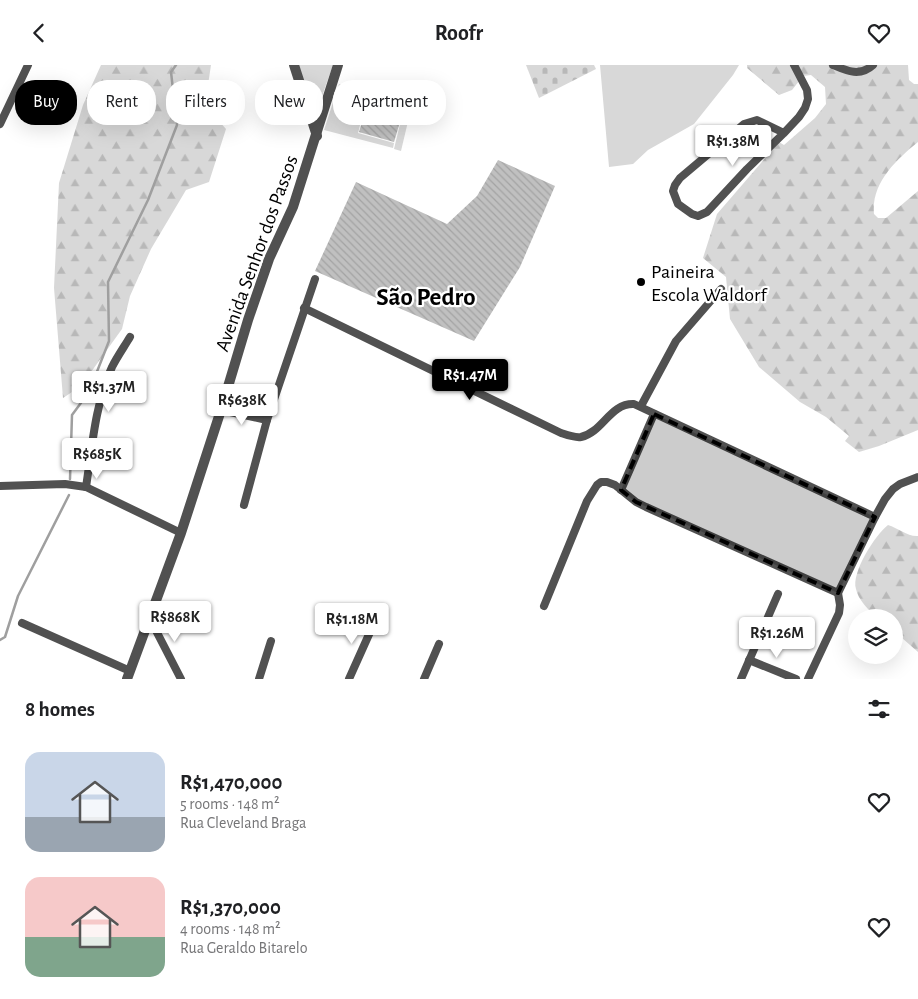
<!DOCTYPE html>
<meta charset="utf-8">
<style>
:root{--surface:#fff;--page:#f6f6f6;--text:#202124;--muted:#757577;--accent:#000}
body{margin:0;font-family:"Alegreya Sans",sans-serif;background:var(--page);color:var(--text);height:100vh;display:flex;flex-direction:column;font-size:19px;white-space:nowrap}
*{box-sizing:border-box;margin:0}
p{font-size:16px;color:var(--muted)}
.icon{flex:none;width:28px;height:28px;fill:none;stroke:currentColor;stroke-width:2;stroke-linecap:round;stroke-linejoin:round}
.map{position:relative;height:614px;overflow:hidden}
.side{display:flex;flex-direction:column;background:var(--surface);flex:1}
.side>*{flex:none}
.guide{position:absolute;left:15px;top:15px;width:500px;height:45px;display:flex;gap:10px}
.buttons{position:absolute;left:848px;top:544px;display:grid;gap:10px}
.buttons a{display:grid;place-items:center;width:55px;height:55px;border-radius:50%;background:var(--surface);box-shadow:0 5px 20px #0002;font-size:25px}
.price{position:absolute;translate:-50% -42px;padding:0 11px;border-radius:5px;background:#fff;color:#222;font-size:16px;line-height:32px;filter:drop-shadow(0 1px 2px #0008)}
.price::after{content:'';position:absolute;left:50%;top:30px;width:15px;height:11px;margin-left:-8px;background:inherit;clip-path:polygon(0 0,100% 0,50% 100%)}
.price.active{background:var(--accent);color:#fff}
ul{padding:0;list-style:none}
li{display:flex;align-items:center;gap:15px;height:125px;padding:0 25px}
li span{display:grid;place-items:center;flex:none;width:140px;height:100px;border-radius:15px;color:#555}
li>.icon{margin-inline-start:auto}
span .icon{width:60px;height:60px;fill:#fffc;stroke-width:1}
li b{font-size:21px}
h2{display:flex;justify-content:space-between;align-items:center;height:60px;padding:0 25px;font-size:21px}
.pill{padding:0 18px;border-radius:20px;background:var(--surface);box-shadow:0 5px 20px #0002;font-size:18px;line-height:45px}
.pill.active{background:var(--accent);color:#fff}
header{display:flex;justify-content:space-between;align-items:center;height:65px;padding:0 25px;background:var(--surface);font-size:22px;font-weight:700}
.map>svg:first-child{display:block}
.green{fill:#d8d8d8}
.forest{fill:url(#forest-firs)}
.cemetery{fill:url(#cemetery-stones)}
.lines{fill:none;stroke-linecap:round;stroke-linejoin:round}
.stream{stroke:#9f9f9f;stroke-width:2.5}
.building{fill:url(#building-back-hatch)}
.minor{stroke:#515151;stroke-width:8}
.tertiary{stroke:#515151;stroke-width:10}
.marked{fill:#000;fill-opacity:0.2;stroke:#000;stroke-width:4;stroke-dasharray:10 6;stroke-linejoin:round}
.poi-dot{fill:#000;stroke:#fff;stroke-width:2}
.labels{text-anchor:middle;stroke-width:4.5;stroke-linejoin:round;paint-order:stroke}
.street-label{font-size:20px;fill:#000;stroke:#fff}
.poi-label{font-size:20px;fill:#000;stroke:#fff;text-anchor:start}
.district-label{font-size:25px;font-weight:bold;fill:#000;stroke:#fff}
</style>
<header><svg class="icon" aria-label="back" viewBox="0 0 24 24"><path d="M15 5l-7 7 7 7"/></svg>Roofr<svg class="icon" aria-label="heart" viewBox="0 0 24 24"><path d="M12 20l-8-8c-3-5 5-10 8-4 3-6 11-1 8 4z"/></svg></header>
<div class="map">
<svg width="918" height="614" viewBox="0 0 918 614">
<defs>
<pattern id="forest-firs" width="22" height="20" patternUnits="userSpaceOnUse" patternTransform="scale(1.25)"><rect width="22" height="20" fill="#d8d8d8"/><path d="M5 1l3.5 6h-7zM16 11l3.5 6h-7z" fill="#b8b8b8"/></pattern>
<pattern id="cemetery-stones" width="16" height="16" patternUnits="userSpaceOnUse" patternTransform="scale(1.25)"><rect width="16" height="16" fill="#d8d8d8"/><path d="M2 7V4a2 2 0 0 1 4 0v3zM10 15v-3a2 2 0 0 1 4 0v3z" fill="#b8b8b8"/></pattern>
<pattern id="building-back-hatch" width="6" height="6" patternUnits="userSpaceOnUse" patternTransform="scale(1.25)"><rect width="6" height="6" fill="#c0c0c0"/><path d="M-1 5l2 2M0 0l6 6M5-1l2 2" fill="none" stroke="#a3a3a3"/></pattern>
</defs>
<rect width="100%" height="100%" fill="#fff"/>
<g class="green">
<polygon points="297,0 333,0 315,51"/>
<polygon points="600,0 739,0 733,10 694,59 648,85 633,99 609,102"/>
<polygon points="339,19 396,39 402,24 414,31 401,86 394,84 401,55 364,45 358,68 394,78 393,83 324,65"/>
</g>
<g class="forest">
<polygon points="101,0 211,0 205,40 226,64 209,117 186,125 151,184 130,231 122,264 81,321 63,333 54,223 59,118 83,40"/>
<path d="M747,0h161l1,15 5,4h4v58c-22,18 -47,41 -44,72l4,4h8l32,-27v239l-39,16 -20,6 -14,-11 4,-5 -23,-19 -26,-15 -41,-35 -29,-48 -4,-42 -23,-19 14,-44 62,-72 5,3 31,-27 11,-14 -1,-17 -14,-12 -8,1 -11,14 -13,5 -32,-27z"/>
<path d="M888,460c10,3 20,12 30,11v116l-24,-21v-14h-18c-7,-7 -18,-17 -20,-28 -5,-16 19,-54 32,-64z"/>
</g>
<polygon class="cemetery" points="526,0 594,0 596,4 539,33"/>
<g class="lines">
<g class="stream">
<polyline points="70,414 72,350 89,327 109,276 108,217 148,135 177,60 171,7 176,0"/>
<polyline points="0,575 5,572 18,531 69,430"/>
</g>
</g>
<g class="building">
<polygon points="365,47 400,57 394,77 359,67"/>
<polygon points="498,95 555,121 520,202 474,276 315,206 356,117 447,159 477,131"/>
</g>
<g class="lines">
<g class="minor">
<path d="M833,0c14,6 27,12 40,0"/>
<polyline points="0,59 28,0"/>
<polyline points="784,68 757,55 744,59 680,113 675,120 673,126 678,139 692,149 698,151 707,147 747,104 784,68 799,52 805,43 808,34 807,25 794,0"/>
<path d="M304,243l257,125c6,2 14,5 20,4 22,-5 29,-34 53,-33l241,113"/>
<polyline points="641,341 676,276 721,224"/>
<polyline points="221,345 267,355"/>
<polyline points="0,421 65,419 86,422 181,468"/>
<path d="M86,422c6,-39 9,-83 26,-120 5,-10 12,-20 18,-30"/>
<polyline points="621,425 654,349"/>
<polyline points="244,440 267,355 315,214"/>
<polyline points="838,528 875,452 885,434 893,424 900,419 918,412"/>
<polyline points="544,541 587,436 597,420 601,417 607,417 615,420 636,437 646,442 838,528"/>
<polyline points="149,552 181,614"/>
<polyline points="22,558 130,606"/>
<polyline points="749,595 796,614"/>
<polyline points="259,614 271,576"/>
<polyline points="349,614 375,556"/>
<polyline points="424,614 439,579"/>
<polyline points="741,614 778,529"/>
<polyline points="808,614 839,548 840,540 838,528"/>
</g>
<g class="tertiary">
<polyline points="294,0 317,71"/>
<polyline points="127,614 181,468 221,345 248,255 269,194 293,142 338,0"/>
</g>
</g>
<path class="marked" d="M654,349l221,103 -37,76 -202,-91 -15,-12z"/>
<circle class="poi-dot" cx="641" cy="217" r="5"/>
<g class="labels">
<g class="street-label">
<text transform="translate(256 188) rotate(-70)" y="7">Avenida Senhor dos Passos</text>
</g>
<g class="poi-label">
<text x="651" y="213">Paineira<tspan x="651" dy="23">Escola Waldorf</tspan></text>
</g>
<g class="district-label">
<text x="426" y="240">São Pedro</text>
</g>
</g>
</svg>
<div class="buttons">
<a><svg class="icon" aria-label="layers" viewBox="0 0 24 24"><path d="M12 4l9 5-9 5-9-5zM3 14l9 5 9-5"/></svg></a>
</div>
<b class="price" style="left:733px;top:102px">R$1.38M</b>
<b class="price active" style="left:470px;top:336px">R$1.47M</b>
<b class="price" style="left:109px;top:348px">R$1.37M</b>
<b class="price" style="left:242px;top:361px">R$638K</b>
<b class="price" style="left:97px;top:415px">R$685K</b>
<b class="price" style="left:175px;top:578px">R$868K</b>
<b class="price" style="left:352px;top:580px">R$1.18M</b>
<b class="price" style="left:777px;top:594px">R$1.26M</b>
<div class="guide">
<a class="pill active">Buy</a>
<a class="pill">Rent</a>
<a class="pill">Filters</a>
<a class="pill">New</a>
<a class="pill">Apartment</a>
</div>
</div>
<section class="side">
<h2>8 homes<svg class="icon" aria-label="filters" viewBox="0 0 24 24"><path d="M4 7h16M4 17h16"/><circle cx="9" cy="7" r="2"/><circle cx="15" cy="17" r="2"/></svg></h2>
<ul>
<li><span style="background:linear-gradient(#c9d6e8 65%,#9aa5b1 0)"><svg class="icon" aria-label="home" viewBox="0 0 24 24"><path d="M3 11l9-7 9 7M6 9v11h12V9"/></svg></span><div><b>R$1,470,000</b><p>5 rooms · 148 m²</p><p>Rua Cleveland Braga</p></div><svg class="icon" aria-label="heart" viewBox="0 0 24 24"><path d="M12 20l-8-8c-3-5 5-10 8-4 3-6 11-1 8 4z"/></svg></li>
<li><span style="background:linear-gradient(#f6c9c9 60%,#7fa58c 0)"><svg class="icon" aria-label="home" viewBox="0 0 24 24"><path d="M3 11l9-7 9 7M6 9v11h12V9"/></svg></span><div><b>R$1,370,000</b><p>4 rooms · 148 m²</p><p>Rua Geraldo Bitarelo</p></div><svg class="icon" aria-label="heart" viewBox="0 0 24 24"><path d="M12 20l-8-8c-3-5 5-10 8-4 3-6 11-1 8 4z"/></svg></li>
</ul>
</section>
